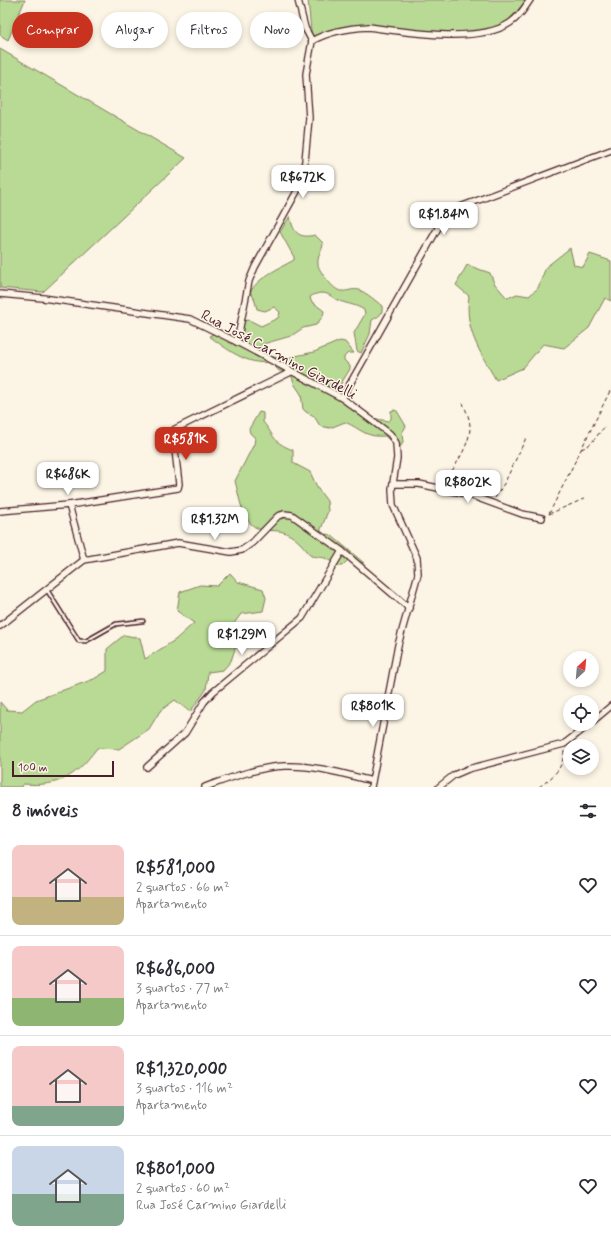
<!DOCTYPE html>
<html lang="pt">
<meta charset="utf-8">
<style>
:root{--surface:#fff;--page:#f7f7f7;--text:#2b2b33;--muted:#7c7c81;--line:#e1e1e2;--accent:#c8321e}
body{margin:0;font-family:Mynerve,sans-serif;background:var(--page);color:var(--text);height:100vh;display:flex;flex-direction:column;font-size:15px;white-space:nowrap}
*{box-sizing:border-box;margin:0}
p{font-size:13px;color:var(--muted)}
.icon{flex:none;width:22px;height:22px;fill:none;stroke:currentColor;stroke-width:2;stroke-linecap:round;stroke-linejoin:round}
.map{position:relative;height:787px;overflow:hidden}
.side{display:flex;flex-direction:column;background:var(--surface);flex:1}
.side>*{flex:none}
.top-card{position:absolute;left:12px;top:12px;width:400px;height:36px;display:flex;gap:8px}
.needle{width:26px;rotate:26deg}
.controls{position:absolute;left:563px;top:651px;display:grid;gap:8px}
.controls a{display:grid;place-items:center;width:36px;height:36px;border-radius:50%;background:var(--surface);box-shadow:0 2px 6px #0003;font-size:20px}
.scale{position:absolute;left:12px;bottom:10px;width:102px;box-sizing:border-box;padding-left:4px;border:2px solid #4a1f2b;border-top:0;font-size:11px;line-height:14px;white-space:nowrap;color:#4a1f2b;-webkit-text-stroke:3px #fcf5e5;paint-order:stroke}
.price{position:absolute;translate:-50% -34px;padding:0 9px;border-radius:8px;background:#fff;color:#222;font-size:13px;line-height:26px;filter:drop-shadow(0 1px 2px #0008)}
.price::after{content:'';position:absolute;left:50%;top:24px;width:12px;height:9px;margin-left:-6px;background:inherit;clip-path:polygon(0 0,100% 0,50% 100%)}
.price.active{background:var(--accent);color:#fff}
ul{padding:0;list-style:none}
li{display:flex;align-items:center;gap:12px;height:100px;padding:0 12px}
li+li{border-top:1px solid var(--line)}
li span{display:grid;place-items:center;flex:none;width:112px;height:80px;border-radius:8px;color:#555}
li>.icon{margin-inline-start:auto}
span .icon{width:48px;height:48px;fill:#fffc;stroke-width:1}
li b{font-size:17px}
h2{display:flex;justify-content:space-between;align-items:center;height:48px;padding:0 12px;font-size:17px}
.tag{padding:0 14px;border-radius:18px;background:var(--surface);box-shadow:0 2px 6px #0003;font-size:14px;line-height:36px}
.tag.active{background:var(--accent);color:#fff}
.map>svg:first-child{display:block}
.green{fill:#b9da94;stroke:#827c60}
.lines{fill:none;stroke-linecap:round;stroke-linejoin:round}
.service-casing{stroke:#4a1f2b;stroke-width:5.5}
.minor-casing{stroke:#4a1f2b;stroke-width:8}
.path{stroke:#4a1f2b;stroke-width:1;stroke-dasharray:4 3;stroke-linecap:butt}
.service{stroke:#fcf5e5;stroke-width:2.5}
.minor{stroke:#fcf5e5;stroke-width:5.5}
.labels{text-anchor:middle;stroke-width:3;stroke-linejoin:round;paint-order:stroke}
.street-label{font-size:15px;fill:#4a1f2b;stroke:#fcf5e5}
</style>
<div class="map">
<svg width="611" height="787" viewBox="0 0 611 787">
<rect width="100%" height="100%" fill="#fcf5e5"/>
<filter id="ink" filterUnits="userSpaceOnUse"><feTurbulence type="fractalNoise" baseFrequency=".025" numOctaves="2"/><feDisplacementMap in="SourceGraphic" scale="8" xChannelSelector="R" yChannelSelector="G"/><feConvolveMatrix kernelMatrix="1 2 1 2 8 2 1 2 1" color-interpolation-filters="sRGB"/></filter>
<g filter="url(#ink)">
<g class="green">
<polygon points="0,0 25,0 8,40 0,35"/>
<polygon points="308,0 530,0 509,24 468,34 356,28 312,41"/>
<polygon points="0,49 186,158 43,292 0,288"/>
<path d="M290,216c3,16 8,23 25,19l8,8c0,8 -6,12 -5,21 0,6 16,27 23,27 6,1 12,-3 18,-1 8,3 17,11 23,16 1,9 -3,10 -10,14l-2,14 -9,19 -4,-2 -3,-18 11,-19 -1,-4c-9,-6 -18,-6 -27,-10 -5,-3 -9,-7 -15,-7 -5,0 -9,2 -12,4l1,4 13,10 -1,5 -7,9 -13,3 -12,8 -28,8 -5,3 -2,3 2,3 24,6 32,-7 26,-11 5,1 9,11h-6l-4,4v3l6,6v3l-16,26c18,16 31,23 55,26l2,-2v-8l3,-1 3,1 9,15 -4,7 1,9 -2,4 -7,-1 -9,-9c-19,2 -24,-7 -40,-14l-15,6 -10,-2 -6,-10 -8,-4 -3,-3 -2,-15 -6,-9 -5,-13 -11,-1 -8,-9c-24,4 -44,-13 -62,-26l4,-2 25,2 4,-15 7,-1 12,6 17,-8 2,-6 -6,-5 -9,4 -8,-2 -3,-11 -4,-6c10,-16 28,-23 44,-32v-3l-14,-25z"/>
<path d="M570,248l4,17 9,2 7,-13 21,7v40l-6,-3 -16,30 -25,20 -21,-4 -20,24 -27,12c-16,-28 -32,-51 -27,-84l-13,-11 11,-20 23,8 4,10 13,15 10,-4 12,2 9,-8 8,-21z"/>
<path d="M259,412l4,1v9c12,14 9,20 30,28v13l17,9 8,17 9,12 1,10 -8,21 5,7 1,-5 5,1 33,28 -15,-4 -7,7h-4l-13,-8 -14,-2c-7,-9 -14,-18 -25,-23 -11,-5 -25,1 -35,-9 -10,-10 -12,-29 -16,-43l19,-37 1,-6 -5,-5 -1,-4z"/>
<path d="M230,573l8,9 25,7 3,9 -3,13 -22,3 -11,15 7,14 -6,18 -8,9 -15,2 -2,18 -16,22 -15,-12 -15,11 -11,18 -30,20 -22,-1c-21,28 -36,39 -74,36l-1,3h-22v-85l7,8 15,1 14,-11 58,-21 13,-8v-22l17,-14 16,3 5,21 30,-19 19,-17 -17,-12 3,-19 20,-7 17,1z"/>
</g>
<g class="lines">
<defs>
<polyline id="service" points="47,590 79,641 86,641 116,624 143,621"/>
<g id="minor">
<polyline points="298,0 305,28 312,41"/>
<polyline points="0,294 43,298 190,319 237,342 342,398 390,434 396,443 397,458 392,489 393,505 417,558 418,574 398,645 371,787"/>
<path d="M237,342l12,-61 6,-14 46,-83 4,-23 4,-43 -3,-44 6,-33c17,-10 37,-13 57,-14 37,5 109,17 141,-4 9,-6 14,-14 20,-23"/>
<polyline points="342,398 447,212 611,150"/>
<polyline points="393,484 419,484 467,494 522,514 542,518"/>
<polyline points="69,505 178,488 179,484 173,433 175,429 291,372"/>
<polyline points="0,511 69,505 84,560"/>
<polyline points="0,626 84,560 178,543 231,552 242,550 252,543 278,516 284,514 292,515 342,551 409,608"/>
<polyline points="592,722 611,706"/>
<polyline points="147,767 185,733 204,702 213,692 302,618 342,551"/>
<path d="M205,787c25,-9 53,-20 80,-21 30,-1 59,8 87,15"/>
<polyline points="439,787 454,775 468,769 564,744 590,724"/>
</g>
</defs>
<use href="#service" class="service-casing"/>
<use href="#minor" class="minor-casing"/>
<g class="path">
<path d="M581,449c13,-4 15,-15 25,-23"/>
<path d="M445,483c9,-17 25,-37 25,-56 0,-9 -4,-16 -7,-24"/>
<polyline points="495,498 505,482 527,436"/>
<polyline points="549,514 611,389"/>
<polyline points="549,514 586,498"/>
<path d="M539,787c13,-9 25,-19 25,-36"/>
</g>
<use href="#service" class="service"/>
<use href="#minor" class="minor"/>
</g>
</g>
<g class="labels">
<g class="street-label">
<text transform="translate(279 354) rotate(28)" y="5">Rua José Carmino Giardelli</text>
</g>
</g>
</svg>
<div class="controls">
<a><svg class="needle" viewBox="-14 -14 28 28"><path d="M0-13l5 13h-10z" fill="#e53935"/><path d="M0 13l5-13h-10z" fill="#7c7c81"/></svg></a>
<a><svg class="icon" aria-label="locate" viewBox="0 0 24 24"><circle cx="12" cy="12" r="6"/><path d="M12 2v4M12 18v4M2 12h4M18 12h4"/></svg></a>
<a><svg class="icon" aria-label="layers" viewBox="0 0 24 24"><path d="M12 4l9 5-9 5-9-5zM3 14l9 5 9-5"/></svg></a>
</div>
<div class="scale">100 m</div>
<b class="price" style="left:303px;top:199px">R$672K</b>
<b class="price" style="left:444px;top:236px">R$1.84M</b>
<b class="price active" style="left:186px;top:461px">R$581K</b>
<b class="price" style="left:68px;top:496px">R$686K</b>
<b class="price" style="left:468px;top:504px">R$802K</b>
<b class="price" style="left:215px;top:541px">R$1.32M</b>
<b class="price" style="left:242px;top:656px">R$1.29M</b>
<b class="price" style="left:373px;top:728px">R$801K</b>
<div class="top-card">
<a class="tag active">Comprar</a>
<a class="tag">Alugar</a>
<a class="tag">Filtros</a>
<a class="tag">Novo</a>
</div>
</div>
<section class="side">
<h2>8 imóveis<svg class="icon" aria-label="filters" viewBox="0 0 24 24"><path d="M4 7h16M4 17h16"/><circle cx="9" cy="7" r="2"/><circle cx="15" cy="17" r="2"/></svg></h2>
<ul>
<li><span style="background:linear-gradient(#f6c9c9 65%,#c2b280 0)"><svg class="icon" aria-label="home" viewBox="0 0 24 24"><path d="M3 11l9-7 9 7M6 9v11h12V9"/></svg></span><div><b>R$581,000</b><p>2 quartos · 66 m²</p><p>Apartamento</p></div><svg class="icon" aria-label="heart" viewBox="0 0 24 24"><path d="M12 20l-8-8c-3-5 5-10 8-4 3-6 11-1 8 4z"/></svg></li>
<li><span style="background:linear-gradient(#f6c9c9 65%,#8fb573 0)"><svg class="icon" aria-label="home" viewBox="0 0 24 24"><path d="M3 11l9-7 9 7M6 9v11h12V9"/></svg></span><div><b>R$686,000</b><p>3 quartos · 77 m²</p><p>Apartamento</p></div><svg class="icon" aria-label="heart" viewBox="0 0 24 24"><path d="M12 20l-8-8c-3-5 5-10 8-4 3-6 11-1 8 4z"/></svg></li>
<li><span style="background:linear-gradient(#f6c9c9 75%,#7fa58c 0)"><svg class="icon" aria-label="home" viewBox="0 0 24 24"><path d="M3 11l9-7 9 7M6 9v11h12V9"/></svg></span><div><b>R$1,320,000</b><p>3 quartos · 116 m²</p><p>Apartamento</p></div><svg class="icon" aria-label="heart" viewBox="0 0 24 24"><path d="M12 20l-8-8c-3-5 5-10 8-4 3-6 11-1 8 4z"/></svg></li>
<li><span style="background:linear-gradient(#c9d6e8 60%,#7fa58c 0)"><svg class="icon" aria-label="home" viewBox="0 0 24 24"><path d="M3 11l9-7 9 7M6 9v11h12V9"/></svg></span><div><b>R$801,000</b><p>2 quartos · 60 m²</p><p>Rua José Carmino Giardelli</p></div><svg class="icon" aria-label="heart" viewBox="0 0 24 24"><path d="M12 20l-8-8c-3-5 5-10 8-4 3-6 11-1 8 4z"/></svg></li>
</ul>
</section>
